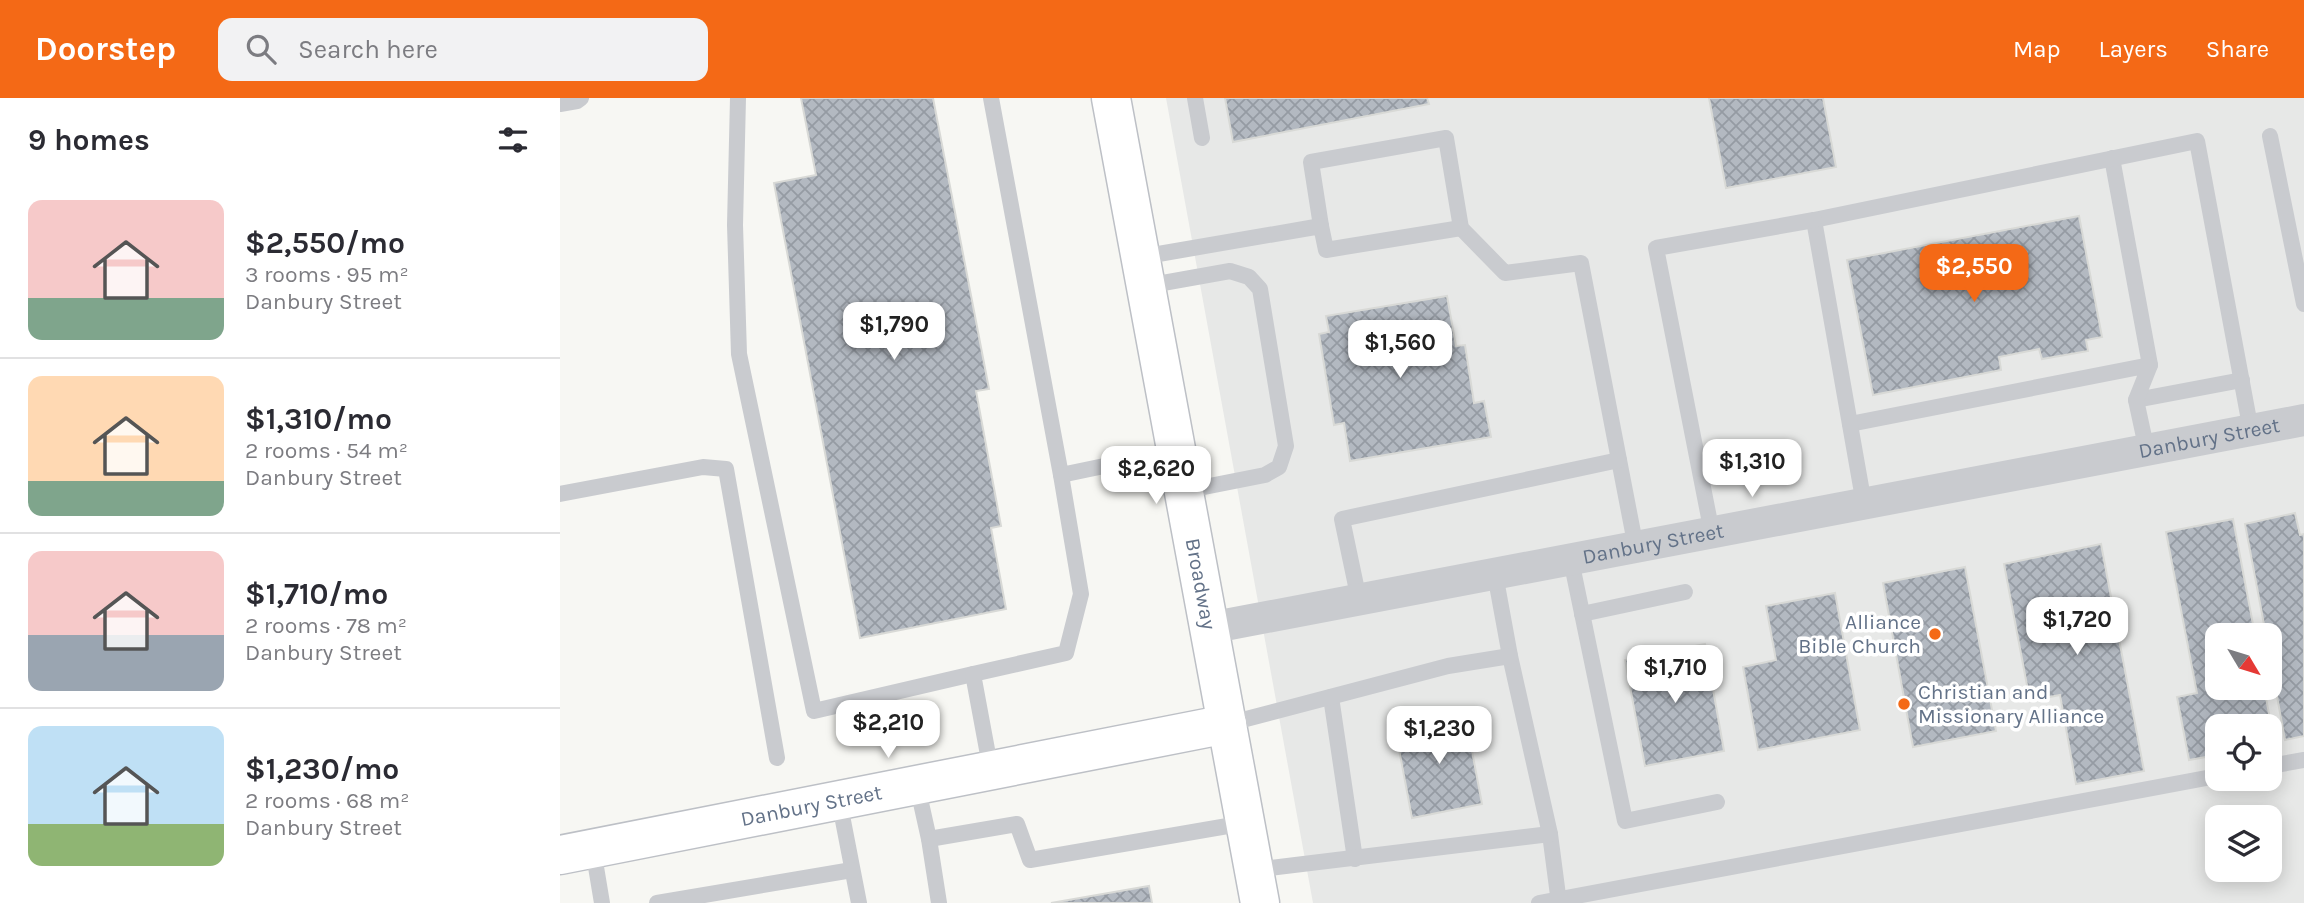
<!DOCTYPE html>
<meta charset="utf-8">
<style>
:root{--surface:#fff;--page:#f2f2f3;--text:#2b2b33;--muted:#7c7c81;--line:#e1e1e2;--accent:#f46916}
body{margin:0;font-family:Karla,sans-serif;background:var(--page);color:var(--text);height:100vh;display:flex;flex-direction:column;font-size:26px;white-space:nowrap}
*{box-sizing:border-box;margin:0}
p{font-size:23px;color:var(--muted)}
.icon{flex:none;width:38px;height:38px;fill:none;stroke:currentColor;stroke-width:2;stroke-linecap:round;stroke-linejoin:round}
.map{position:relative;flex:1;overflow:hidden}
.panel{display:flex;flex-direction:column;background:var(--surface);width:560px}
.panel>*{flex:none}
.needle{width:46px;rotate:128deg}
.buttons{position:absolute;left:1645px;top:525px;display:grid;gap:14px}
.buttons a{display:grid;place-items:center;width:77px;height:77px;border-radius:14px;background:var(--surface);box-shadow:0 4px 18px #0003;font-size:35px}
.price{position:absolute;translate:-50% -60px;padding:0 16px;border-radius:14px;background:#fff;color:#222;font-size:23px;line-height:46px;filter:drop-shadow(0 2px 4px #0008)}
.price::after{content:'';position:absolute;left:50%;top:42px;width:21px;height:16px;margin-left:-10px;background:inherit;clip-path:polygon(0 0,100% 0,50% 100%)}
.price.current{background:var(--accent);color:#fff}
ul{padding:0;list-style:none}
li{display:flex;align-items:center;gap:21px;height:175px;padding:0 28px}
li+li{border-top:2px solid var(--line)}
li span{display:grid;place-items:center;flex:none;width:196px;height:140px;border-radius:14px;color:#555}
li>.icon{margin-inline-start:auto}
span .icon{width:84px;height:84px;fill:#fffc;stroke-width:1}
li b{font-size:30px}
h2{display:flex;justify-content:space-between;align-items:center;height:84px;padding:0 28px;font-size:30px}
header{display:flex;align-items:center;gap:42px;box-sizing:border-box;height:98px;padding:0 35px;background:var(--accent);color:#fff}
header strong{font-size:33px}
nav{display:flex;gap:38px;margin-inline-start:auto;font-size:24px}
.search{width:490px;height:63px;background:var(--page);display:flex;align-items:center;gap:18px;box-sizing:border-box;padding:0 24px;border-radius:14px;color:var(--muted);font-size:26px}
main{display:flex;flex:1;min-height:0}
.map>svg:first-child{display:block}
.built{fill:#e7e8e7;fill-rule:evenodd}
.building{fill:url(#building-cross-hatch);stroke:#d8d9d6;stroke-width:2}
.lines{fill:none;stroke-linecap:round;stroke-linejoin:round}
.secondary-casing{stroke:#bdc0c6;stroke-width:41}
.lane{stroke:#c9cbcf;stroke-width:16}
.street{stroke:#c9cbcf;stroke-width:32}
.secondary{stroke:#fff;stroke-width:38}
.poi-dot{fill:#f46916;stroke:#fff;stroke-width:2.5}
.labels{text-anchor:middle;stroke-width:7;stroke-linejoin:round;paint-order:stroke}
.street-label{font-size:21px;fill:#637288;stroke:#fff}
.poi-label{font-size:21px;fill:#637288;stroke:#fff;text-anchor:end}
</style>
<header>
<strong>Doorstep</strong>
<div class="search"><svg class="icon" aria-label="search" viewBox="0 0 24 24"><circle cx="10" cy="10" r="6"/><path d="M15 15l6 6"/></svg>Search here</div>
<nav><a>Map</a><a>Layers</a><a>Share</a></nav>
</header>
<main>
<section class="panel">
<h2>9 homes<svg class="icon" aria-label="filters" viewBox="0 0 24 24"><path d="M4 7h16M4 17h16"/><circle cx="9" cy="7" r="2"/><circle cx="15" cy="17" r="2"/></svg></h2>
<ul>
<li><span style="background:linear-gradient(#f6c9c9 70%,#7fa58c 0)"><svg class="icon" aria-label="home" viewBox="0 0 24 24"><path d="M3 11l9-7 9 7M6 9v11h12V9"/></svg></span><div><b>$2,550/mo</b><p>3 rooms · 95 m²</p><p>Danbury Street</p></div></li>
<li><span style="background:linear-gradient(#ffd9b3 75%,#7fa58c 0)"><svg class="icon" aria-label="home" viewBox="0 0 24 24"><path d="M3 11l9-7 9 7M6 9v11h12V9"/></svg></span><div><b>$1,310/mo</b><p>2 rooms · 54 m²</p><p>Danbury Street</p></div></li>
<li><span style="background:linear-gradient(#f6c9c9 60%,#9aa5b1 0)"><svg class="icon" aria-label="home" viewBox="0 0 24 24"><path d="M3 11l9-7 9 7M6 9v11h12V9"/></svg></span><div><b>$1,710/mo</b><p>2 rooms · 78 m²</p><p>Danbury Street</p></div></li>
<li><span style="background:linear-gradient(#bfe0f5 70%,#8fb573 0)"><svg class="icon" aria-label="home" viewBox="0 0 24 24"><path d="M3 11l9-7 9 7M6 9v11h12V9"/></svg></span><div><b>$1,230/mo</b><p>2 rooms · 68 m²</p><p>Danbury Street</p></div></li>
</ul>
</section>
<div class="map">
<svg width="1744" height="805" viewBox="0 0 1744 805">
<defs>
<pattern id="building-cross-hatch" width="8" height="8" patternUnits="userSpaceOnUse" patternTransform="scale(1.75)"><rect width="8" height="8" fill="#b3b9c1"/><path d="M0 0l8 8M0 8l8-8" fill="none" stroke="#959ba3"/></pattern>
</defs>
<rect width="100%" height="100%" fill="#f7f7f3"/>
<path class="built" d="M606,0h1138v805h-991zM1657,537h53v53h-53zM1657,628h53v53h-53zM1657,719h53v53h-53z"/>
<g class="building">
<polygon points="241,0 373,0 429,291 416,293 441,428 431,430 446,511 300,540 214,85 256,77"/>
<polygon points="665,0 867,0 869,6 673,44"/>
<polygon points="1149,0 1263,0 1276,69 1166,90"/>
<polygon points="1519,118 1542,239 1526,242 1528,253 1482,261 1479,251 1439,259 1441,272 1313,297 1287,162"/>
<polygon points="887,198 896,248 905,247 914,305 924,303 931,339 790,363 784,325 774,327 759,236 769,234 766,218"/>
<polygon points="1735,415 1740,437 1744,436 1744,638 1725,642 1710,560 1710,537 1706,537 1685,426"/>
<polygon points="1673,421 1695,537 1657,537 1657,590 1704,590 1715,646 1710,647 1710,628 1657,628 1657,657 1629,662 1617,599 1637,595 1606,434"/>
<polygon points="1541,446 1584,673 1516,686 1500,597 1470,603 1444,466"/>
<polygon points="1405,469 1436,633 1353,649 1323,485"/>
<polygon points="1275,495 1300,632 1198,652 1183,569 1216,562 1206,508"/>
<polygon points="1145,546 1164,653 1085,668 1065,562"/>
<polygon points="905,616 922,706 852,720 835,630"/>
<polygon points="589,788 592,805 491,805"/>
</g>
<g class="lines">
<defs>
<g id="secondary">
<path id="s2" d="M551,0l149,805"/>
<path id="s3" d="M0,757l667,-131"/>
</g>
</defs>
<use href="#secondary" class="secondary-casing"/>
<g class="lane">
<polyline points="178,0 175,127 179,256 254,613 413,576"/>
<polyline points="431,0 501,377 616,353"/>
<polyline points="635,0 642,40"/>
<polyline points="0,6 17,3 21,0"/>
<polyline points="1710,38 1744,206"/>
<polyline points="1552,60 1590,267"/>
<polyline points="761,128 751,64 886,40 901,130 945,175 1021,165 1076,450"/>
<polyline points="581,159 761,128 766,152 901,130"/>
<polyline points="586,188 670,173 689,179 700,191 726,348 719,369 705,377 624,393"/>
<polyline points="1576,302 1682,282"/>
<polyline points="1290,326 1590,267 1576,302 1587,353"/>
<polyline points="0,396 143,369 166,371 217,660"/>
<polyline points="1304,406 1254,122 1637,43 1691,333"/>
<polyline points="1152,435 1096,150 1254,122"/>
<polyline points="1011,462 1065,723 1157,704"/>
<polyline points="935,476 950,558 990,736 999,805"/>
<polyline points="799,502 782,421 1059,362"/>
<polyline points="1022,516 1125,494"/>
<polyline points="771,599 795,761"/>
<polyline points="667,626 888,568 950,558"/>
<polyline points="1710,668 1744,662"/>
<polyline points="431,673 413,576 506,555 521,496 501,377"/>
<polyline points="357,687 369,741 379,805"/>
<polyline points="279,702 299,805"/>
<polyline points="369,741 457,726 470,762 685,725"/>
<polyline points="33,751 42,805"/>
<polyline points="694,772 990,736"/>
<polyline points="97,805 292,772"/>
<polyline points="979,805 1657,678"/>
</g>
<path class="street" id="s1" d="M649,530l1095,-208"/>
<use href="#secondary" class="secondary"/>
</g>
<g class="poi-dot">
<circle cx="1375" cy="536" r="7"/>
<circle cx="1344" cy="606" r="7"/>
</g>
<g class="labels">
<g class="street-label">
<text dy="7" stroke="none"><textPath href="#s1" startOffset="1018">Danbury Street</textPath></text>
<text dy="7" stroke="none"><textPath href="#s1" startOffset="452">Danbury Street</textPath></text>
<text dy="7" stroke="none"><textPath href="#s2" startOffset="494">Broadway</textPath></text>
<text dy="7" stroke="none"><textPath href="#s3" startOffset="256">Danbury Street</textPath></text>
</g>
<g class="poi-label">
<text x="1361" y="531">Alliance<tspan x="1361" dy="24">Bible Church</tspan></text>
<text x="1358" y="601" text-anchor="start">Christian and<tspan x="1358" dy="24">Missionary Alliance</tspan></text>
</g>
</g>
</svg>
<div class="buttons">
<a><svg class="needle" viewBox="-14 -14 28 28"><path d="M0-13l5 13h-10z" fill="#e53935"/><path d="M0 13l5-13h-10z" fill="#7c7c81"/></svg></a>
<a><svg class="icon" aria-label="locate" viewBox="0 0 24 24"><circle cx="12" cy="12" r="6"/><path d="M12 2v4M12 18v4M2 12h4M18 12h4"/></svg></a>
<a><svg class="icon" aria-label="layers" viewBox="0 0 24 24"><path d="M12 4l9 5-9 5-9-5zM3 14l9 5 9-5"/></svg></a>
</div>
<b class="price current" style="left:1414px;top:206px">$2,550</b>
<b class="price" style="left:334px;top:264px">$1,790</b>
<b class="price" style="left:840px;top:282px">$1,560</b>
<b class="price" style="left:1192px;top:401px">$1,310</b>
<b class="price" style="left:596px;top:408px">$2,620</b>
<b class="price" style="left:1517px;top:559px">$1,720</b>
<b class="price" style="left:1115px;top:607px">$1,710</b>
<b class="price" style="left:328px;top:662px">$2,210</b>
<b class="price" style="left:879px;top:668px">$1,230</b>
</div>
</main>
